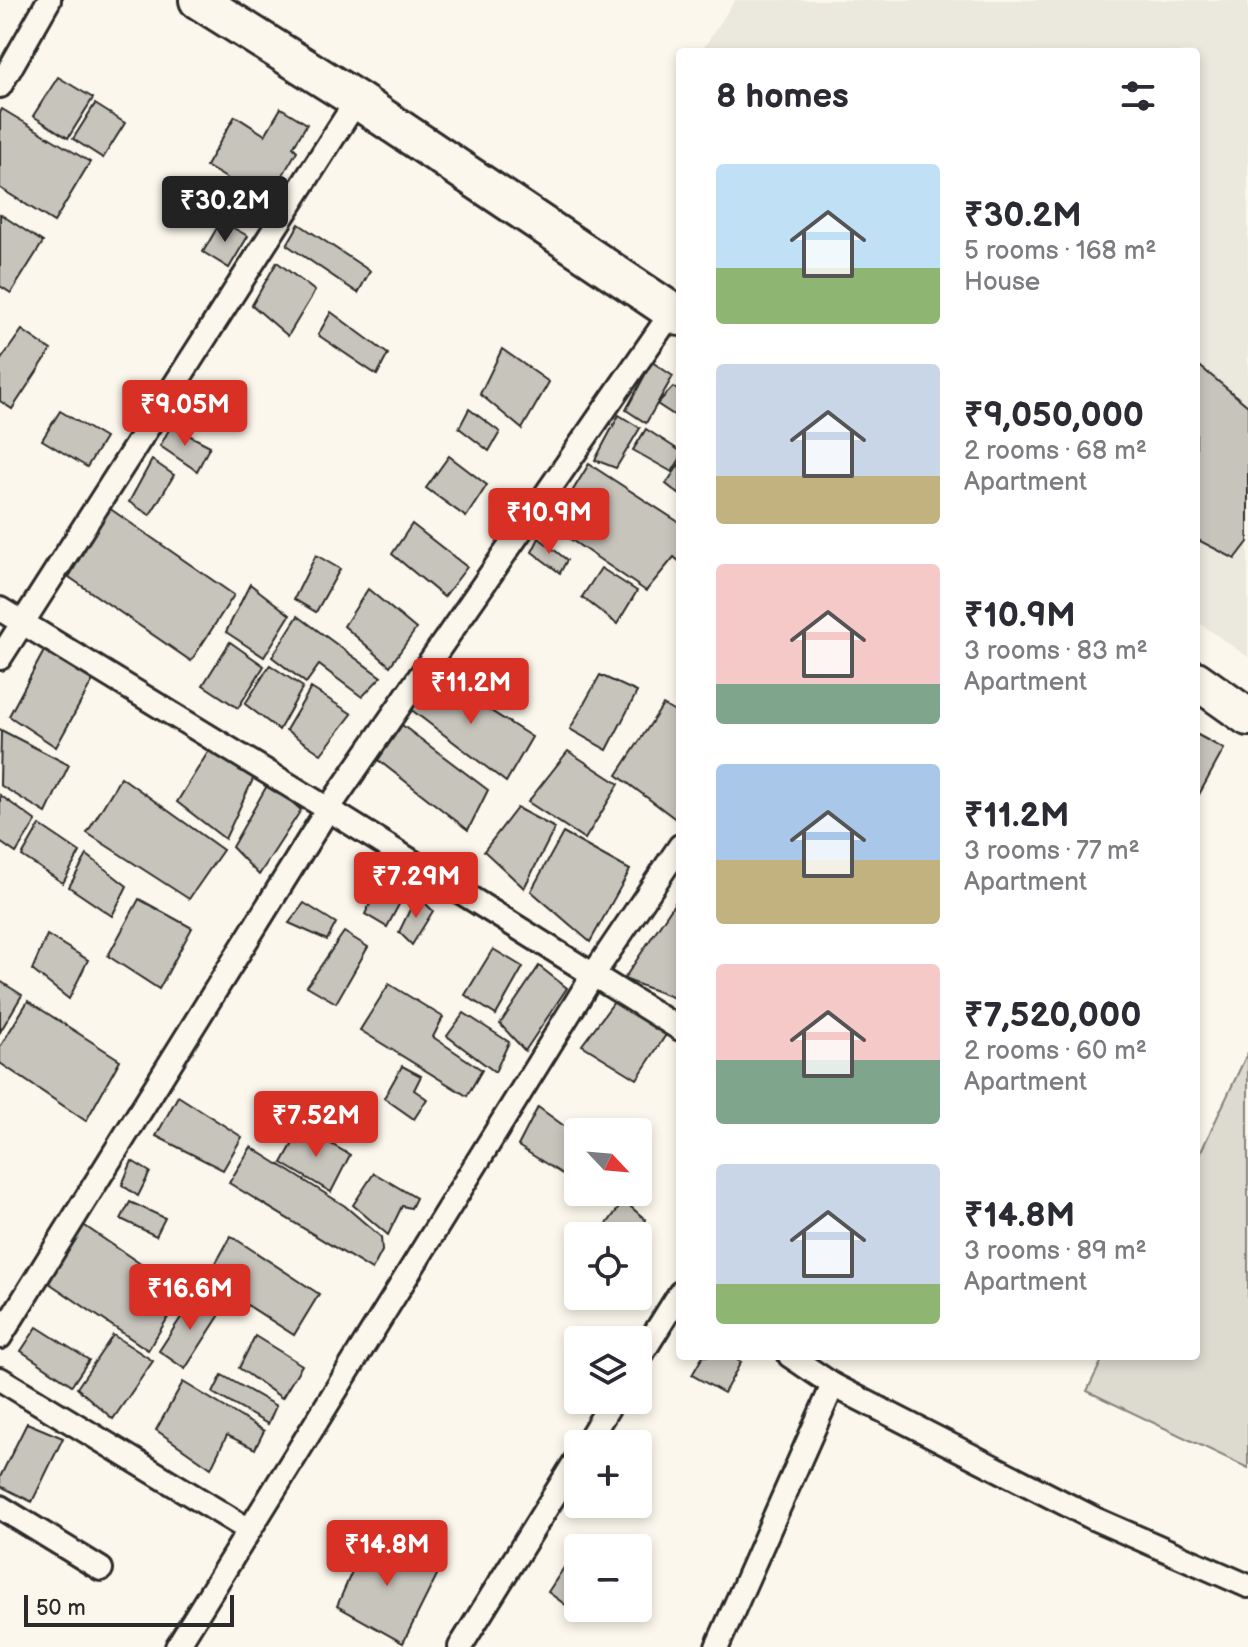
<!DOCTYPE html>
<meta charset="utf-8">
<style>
:root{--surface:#fff;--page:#f2f2f3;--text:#2b2b33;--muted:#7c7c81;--accent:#d93025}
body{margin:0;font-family:"Balsamiq Sans",sans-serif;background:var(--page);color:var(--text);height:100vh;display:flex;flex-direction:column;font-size:30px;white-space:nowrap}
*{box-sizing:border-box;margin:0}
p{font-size:26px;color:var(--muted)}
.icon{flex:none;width:44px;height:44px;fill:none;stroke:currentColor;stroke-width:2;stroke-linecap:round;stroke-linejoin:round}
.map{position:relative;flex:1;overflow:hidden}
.panel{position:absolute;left:676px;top:48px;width:524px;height:1312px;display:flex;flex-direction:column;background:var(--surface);border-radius:8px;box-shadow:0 4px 12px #0003}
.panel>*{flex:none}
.needle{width:52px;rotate:116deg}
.fabs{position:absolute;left:564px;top:1118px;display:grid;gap:16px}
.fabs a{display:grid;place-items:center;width:88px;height:88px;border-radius:8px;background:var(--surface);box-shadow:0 4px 12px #0003;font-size:40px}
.scale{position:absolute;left:24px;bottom:20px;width:210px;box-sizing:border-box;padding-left:8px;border:4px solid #2b2b2b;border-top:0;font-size:22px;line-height:28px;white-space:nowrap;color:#2b2b2b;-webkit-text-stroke:6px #fbf7ec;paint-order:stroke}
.price{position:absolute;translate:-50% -68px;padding:0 18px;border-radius:8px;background:var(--accent);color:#fff;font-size:26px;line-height:52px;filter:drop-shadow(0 2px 4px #0008)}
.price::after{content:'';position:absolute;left:50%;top:48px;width:24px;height:18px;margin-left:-12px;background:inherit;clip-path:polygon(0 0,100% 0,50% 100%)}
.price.current{background:#222;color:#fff}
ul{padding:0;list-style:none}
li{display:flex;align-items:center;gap:24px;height:200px;padding:0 40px}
li span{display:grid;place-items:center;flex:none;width:224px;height:160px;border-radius:8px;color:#555}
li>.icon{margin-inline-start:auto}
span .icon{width:96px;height:96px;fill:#fffc;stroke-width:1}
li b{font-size:34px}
h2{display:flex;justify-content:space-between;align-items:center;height:96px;padding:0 40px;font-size:34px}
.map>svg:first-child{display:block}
.built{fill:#ebe8de}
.green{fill:#dddad0;stroke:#84827e;stroke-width:2}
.building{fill:#c7c4bc;stroke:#2b2b2b;stroke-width:2}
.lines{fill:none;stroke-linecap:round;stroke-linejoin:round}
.minor-casing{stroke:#2b2b2b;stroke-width:28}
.primary-casing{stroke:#2b2b2b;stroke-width:42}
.minor{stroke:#fbf7ec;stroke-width:22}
.primary{stroke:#fbf7ec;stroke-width:36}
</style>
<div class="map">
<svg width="1248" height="1647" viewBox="0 0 1248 1647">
<rect width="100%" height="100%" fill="#fbf7ec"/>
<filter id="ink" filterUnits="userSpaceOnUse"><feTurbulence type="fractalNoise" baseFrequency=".0125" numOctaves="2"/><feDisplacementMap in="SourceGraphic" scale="16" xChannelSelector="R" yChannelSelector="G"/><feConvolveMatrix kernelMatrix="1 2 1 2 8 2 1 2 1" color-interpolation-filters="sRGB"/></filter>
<g filter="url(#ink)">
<polygon class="built" points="735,0 1248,0 1248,657 1196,621 1196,52 701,52"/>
<polygon class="green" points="1248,1052 1248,1468 1087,1391 1104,1356 1196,1356 1196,1162"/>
<g class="building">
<polygon points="58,77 93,98 68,138 33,116"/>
<polygon points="95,104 125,123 103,158 73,139"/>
<polygon points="281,108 307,124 293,147 297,151 267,202 206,166 235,116 265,135"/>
<polygon points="2,109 90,162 54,222 0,188 0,113"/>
<polygon points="196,205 214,215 208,225 190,214"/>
<polygon points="0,214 43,242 11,293 0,286"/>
<polygon points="221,221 248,236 229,268 203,252"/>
<polygon points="299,224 370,271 358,293 287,245"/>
<polygon points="277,262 315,291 288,336 252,305"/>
<polygon points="331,312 388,354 377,375 318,335"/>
<polygon points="22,330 51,350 12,409 0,401 0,361"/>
<polygon points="502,349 549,382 522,429 480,394"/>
<polygon points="652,362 673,376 646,423 626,410"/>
<polygon points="1196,363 1248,406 1248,542 1235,559 1196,539"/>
<polygon points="673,387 680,392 680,419 657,404"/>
<polygon points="469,409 500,432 489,451 459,428"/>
<polygon points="60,411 105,438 87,467 42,440"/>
<polygon points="619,415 640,428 616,468 595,460"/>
<polygon points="171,426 210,446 197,471 160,446"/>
<polygon points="646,429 680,451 680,459 672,472 633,450"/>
<polygon points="449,456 487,485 466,517 426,488"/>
<polygon points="152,460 174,475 150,515 129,502"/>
<polygon points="680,463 680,495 666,484"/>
<polygon points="589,464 680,523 680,562 674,557 646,591 551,526"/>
<polygon points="109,508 234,595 191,661 69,577"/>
<polygon points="412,524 467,567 444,597 392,554"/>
<polygon points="539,538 567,560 560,573 532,552"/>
<polygon points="316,555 340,569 316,612 294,599"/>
<polygon points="601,568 637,591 617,624 582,597"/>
<polygon points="250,584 290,615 264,657 226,632"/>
<polygon points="368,589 416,629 390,666 344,626"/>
<polygon points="298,616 381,677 362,697 319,665 306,683 272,657"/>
<polygon points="230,642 264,666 238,708 203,685"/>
<polygon points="44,651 93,680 56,747 9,716"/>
<polygon points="270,665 303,687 279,730 245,704"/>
<polygon points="428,671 532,737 506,782 409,708"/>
<polygon points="600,675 637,692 607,750 570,729"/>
<polygon points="311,688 352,714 321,754 286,730"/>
<polygon points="663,705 680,715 680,815 677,820 617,775"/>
<polygon points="402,725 488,790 468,830 378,760"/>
<polygon points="1,730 69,765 46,813 0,785"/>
<polygon points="1196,734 1224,749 1196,800"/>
<polygon points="210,749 255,775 225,839 177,802"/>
<polygon points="568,751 619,784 585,839 528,802"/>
<polygon points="121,777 223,850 189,899 87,833"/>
<polygon points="269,782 301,810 259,875 232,847"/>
<polygon points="0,795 36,821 16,853 0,842"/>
<polygon points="517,808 555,828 524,888 484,851"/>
<polygon points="40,825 80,852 63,883 22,856"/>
<polygon points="563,833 630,870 590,942 531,891"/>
<polygon points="87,855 127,886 112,916 69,887"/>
<polygon points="387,869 412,880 387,927 365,914"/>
<polygon points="417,895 433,911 412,945 399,932"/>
<polygon points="680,895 680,1000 624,979"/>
<polygon points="139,899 192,928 159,989 108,956"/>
<polygon points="304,903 336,923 327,940 289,923"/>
<polygon points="344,932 368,947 336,1003 307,986"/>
<polygon points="47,935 88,960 69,999 32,970"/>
<polygon points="493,949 523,967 496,1015 465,995"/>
<polygon points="539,966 567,988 525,1051 500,1024"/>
<polygon points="0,981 22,995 0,1032"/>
<polygon points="389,984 443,1017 433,1037 482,1070 467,1096 360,1030"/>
<polygon points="28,1001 120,1060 86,1121 0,1063 0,1047"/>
<polygon points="614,1002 667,1033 637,1079 582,1045"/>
<polygon points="464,1013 509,1042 495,1072 447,1036"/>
<polygon points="402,1066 421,1076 414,1090 427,1099 414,1119 384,1098"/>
<polygon points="178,1096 242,1137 223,1170 156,1136"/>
<polygon points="538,1107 578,1136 578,1184 518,1146"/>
<polygon points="302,1127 350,1155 331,1192 282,1163"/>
<polygon points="251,1147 345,1206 381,1237 382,1251 372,1270 229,1183"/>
<polygon points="132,1161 150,1172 138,1196 122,1185"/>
<polygon points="374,1173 416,1198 411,1208 402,1206 388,1235 353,1205"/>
<polygon points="624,1201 646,1220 637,1236 598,1236"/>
<polygon points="130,1202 165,1218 156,1236 121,1219"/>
<polygon points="82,1224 183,1293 148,1350 49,1283"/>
<polygon points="231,1236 319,1294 294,1335 207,1279"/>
<polygon points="195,1296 221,1313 185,1369 159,1351"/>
<polygon points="37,1327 89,1360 72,1385 21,1351"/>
<polygon points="113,1335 153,1361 113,1419 77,1388"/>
<polygon points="255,1336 302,1365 282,1398 239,1368"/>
<polygon points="703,1356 730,1356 741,1362 724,1393 692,1375"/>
<polygon points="222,1375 276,1406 268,1424 213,1393"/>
<polygon points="183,1382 264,1431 255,1449 227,1435 211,1468 156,1430"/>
<polygon points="27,1423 63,1438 32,1502 0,1486 0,1477"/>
<polygon points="369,1532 438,1573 403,1643 337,1606"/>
<polygon points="582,1540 593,1548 578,1548 578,1608 586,1608 581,1616 548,1592"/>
</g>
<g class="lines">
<defs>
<g id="minor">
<polyline points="0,86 49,0"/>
<polyline points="0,609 328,809 680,1029"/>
<polyline points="0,658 357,100"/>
<polyline points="0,1337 328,809 672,312"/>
<polyline points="790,1356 833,1385 1095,1519 1248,1586"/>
<polyline points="638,1360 680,1293"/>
<polyline points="0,1379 249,1530"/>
<polyline points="586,1444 613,1400"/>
<polyline points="0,1507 101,1569"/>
<polyline points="177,1647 593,975 680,846"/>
<polyline points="460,1647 578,1457"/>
<polyline points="717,1647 833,1385"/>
</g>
<g id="primary">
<polyline points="198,0 357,100 680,317"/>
<polyline points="1196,680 1248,717"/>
</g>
</defs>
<use href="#minor" class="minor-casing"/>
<use href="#primary" class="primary-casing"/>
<use href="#minor" class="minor"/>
<use href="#primary" class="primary"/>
</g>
</g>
</svg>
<div class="fabs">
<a><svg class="needle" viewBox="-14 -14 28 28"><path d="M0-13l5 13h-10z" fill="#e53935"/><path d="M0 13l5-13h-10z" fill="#7c7c81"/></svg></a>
<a><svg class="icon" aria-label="locate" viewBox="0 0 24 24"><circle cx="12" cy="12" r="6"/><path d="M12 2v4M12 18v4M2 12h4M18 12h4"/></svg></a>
<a><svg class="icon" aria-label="layers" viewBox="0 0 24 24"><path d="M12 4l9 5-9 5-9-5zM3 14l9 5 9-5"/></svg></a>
<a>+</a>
<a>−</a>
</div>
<div class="scale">50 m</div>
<b class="price current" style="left:225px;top:244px">₹30.2M</b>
<b class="price" style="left:185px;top:448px">₹9.05M</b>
<b class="price" style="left:549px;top:556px">₹10.9M</b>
<b class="price" style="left:471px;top:726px">₹11.2M</b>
<b class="price" style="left:416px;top:920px">₹7.29M</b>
<b class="price" style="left:316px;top:1159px">₹7.52M</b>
<b class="price" style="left:190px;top:1332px">₹16.6M</b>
<b class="price" style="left:387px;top:1588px">₹14.8M</b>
<section class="panel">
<h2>8 homes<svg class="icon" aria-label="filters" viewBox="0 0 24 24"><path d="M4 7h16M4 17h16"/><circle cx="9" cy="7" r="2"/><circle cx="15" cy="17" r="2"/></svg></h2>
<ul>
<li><span style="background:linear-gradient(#bfe0f5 65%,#8fb573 0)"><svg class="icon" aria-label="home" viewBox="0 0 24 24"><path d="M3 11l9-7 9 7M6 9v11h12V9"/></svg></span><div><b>₹30.2M</b><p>5 rooms · 168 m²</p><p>House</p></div></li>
<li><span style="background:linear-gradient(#c9d6e8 70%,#c2b280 0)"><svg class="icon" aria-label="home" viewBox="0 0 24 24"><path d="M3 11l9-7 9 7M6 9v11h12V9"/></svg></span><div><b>₹9,050,000</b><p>2 rooms · 68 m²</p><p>Apartment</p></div></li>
<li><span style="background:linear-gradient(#f6c9c9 75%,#7fa58c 0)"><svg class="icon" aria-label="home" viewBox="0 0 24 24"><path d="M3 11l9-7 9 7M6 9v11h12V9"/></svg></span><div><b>₹10.9M</b><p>3 rooms · 83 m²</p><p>Apartment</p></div></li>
<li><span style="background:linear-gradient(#a9c7e8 60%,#c2b280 0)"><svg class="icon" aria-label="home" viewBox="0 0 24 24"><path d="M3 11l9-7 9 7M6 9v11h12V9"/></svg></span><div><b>₹11.2M</b><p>3 rooms · 77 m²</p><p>Apartment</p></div></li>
<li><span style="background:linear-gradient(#f6c9c9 60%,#7fa58c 0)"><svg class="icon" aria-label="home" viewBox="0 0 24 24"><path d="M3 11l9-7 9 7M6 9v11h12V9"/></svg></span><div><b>₹7,520,000</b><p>2 rooms · 60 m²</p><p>Apartment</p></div></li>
<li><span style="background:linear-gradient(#c9d6e8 75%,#8fb573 0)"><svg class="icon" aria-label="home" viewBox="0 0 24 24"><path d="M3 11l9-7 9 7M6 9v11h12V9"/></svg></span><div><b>₹14.8M</b><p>3 rooms · 89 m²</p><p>Apartment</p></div></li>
</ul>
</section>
</div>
